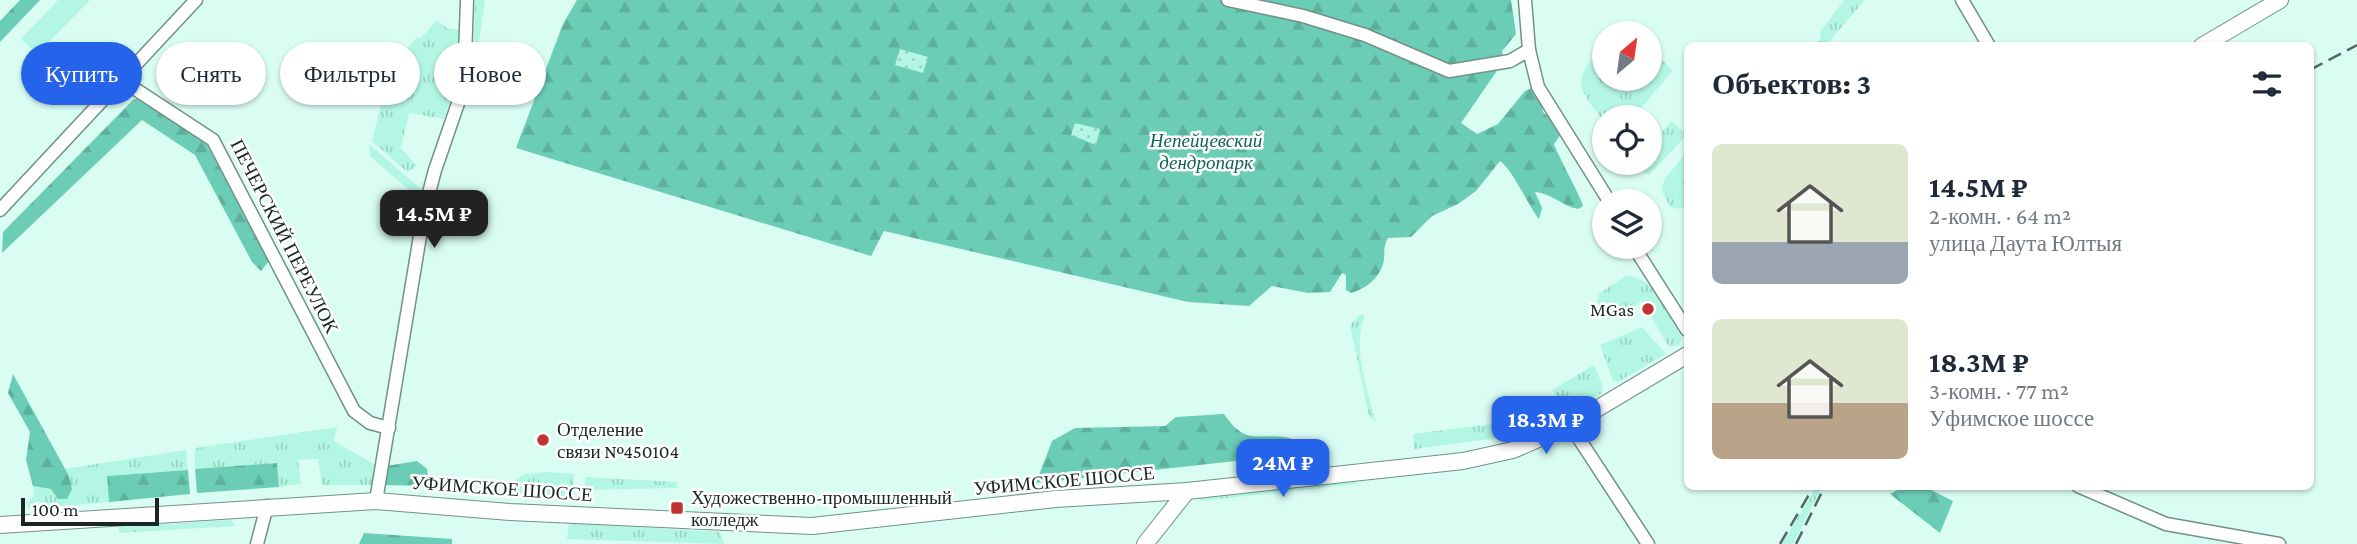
<!DOCTYPE html>
<html lang="ru">
<meta charset="utf-8">
<style>
:root{--surface:#fff;--page:#f2f2f3;--text:#1f2937;--muted:#747a83;--accent:#2563eb}
body{margin:0;font-family:"Crimson Pro",serif;background:var(--page);color:var(--text);height:100vh;display:flex;flex-direction:column;font-size:26px;white-space:nowrap}
*{box-sizing:border-box;margin:0}
p{font-size:23px;color:var(--muted)}
.icon{flex:none;width:38px;height:38px;fill:none;stroke:currentColor;stroke-width:2;stroke-linecap:round;stroke-linejoin:round}
.map{position:relative;flex:1;overflow:hidden}
.side{position:absolute;left:1684px;top:42px;width:630px;height:448px;display:flex;flex-direction:column;background:var(--surface);border-radius:10px;box-shadow:0 2px 5px #0004}
.side>*{flex:none}
.top-card{position:absolute;left:21px;top:42px;width:665px;height:63px;display:flex;gap:14px}
.needle{width:46px;rotate:29deg}
.buttons{position:absolute;left:1592px;top:21px;display:grid;gap:14px}
.buttons a{display:grid;place-items:center;width:70px;height:70px;border-radius:50%;background:var(--surface);box-shadow:0 2px 5px #0004;font-size:35px}
.scale{position:absolute;left:21px;bottom:18px;width:138px;box-sizing:border-box;padding-left:7px;border:4px solid #192623;border-top:0;font-size:19px;line-height:24px;white-space:nowrap;color:#192623;-webkit-text-stroke:5px #fff;paint-order:stroke}
.price{position:absolute;translate:-50% -60px;padding:0 16px;border-radius:14px;background:var(--accent);color:#fff;font-size:23px;line-height:46px;filter:drop-shadow(0 2px 4px #0008)}
.price::after{content:'';position:absolute;left:50%;top:42px;width:21px;height:16px;margin-left:-10px;background:inherit;clip-path:polygon(0 0,100% 0,50% 100%)}
.price.selected{background:#222;color:#fff}
ul{padding:0;list-style:none}
li{display:flex;align-items:center;gap:21px;height:175px;padding:0 28px}
li span{display:grid;place-items:center;flex:none;width:196px;height:140px;border-radius:10px;color:#555}
li>.icon{margin-inline-start:auto}
span .icon{width:84px;height:84px;fill:#fffc;stroke-width:1}
li b{font-size:30px}
h2{display:flex;justify-content:space-between;align-items:center;height:84px;padding:0 28px;font-size:30px}
.chip{padding:0 24px;border-radius:32px;background:var(--surface);box-shadow:0 2px 5px #0004;font-size:24px;line-height:63px}
.chip.selected{background:var(--accent);color:#fff}
.map>svg:first-child{display:block}
.grass{fill:url(#grass-tufts)}
.forest{fill:url(#forest-firs)}
.park{fill:url(#park-dots)}
.pitch{fill:#b3f6e4}
.lines{fill:none;stroke-linecap:round;stroke-linejoin:round}
.minor-casing{stroke:#719188;stroke-width:15}
.major-casing{stroke:#719188;stroke-width:18}
.minor{stroke:#fff;stroke-width:12}
.major{stroke:#fff;stroke-width:16}
.rail{stroke:#536762;stroke-width:2.5;stroke-dasharray:14 7;stroke-linecap:butt}
.poi-dot{fill:#c13330;stroke:#fff;stroke-width:2.5}
.labels{text-anchor:middle;stroke-width:5;stroke-linejoin:round;paint-order:stroke}
.park-label{font-size:19px;font-style:italic;fill:#126354;stroke:#fff}
.street-label{font-size:19px;fill:#192623;stroke:#fff}
.poi-label{font-size:19px;fill:#192623;stroke:#fff;text-anchor:start}
</style>
<div class="map">
<svg width="2357" height="544" viewBox="0 0 2357 544">
<defs>
<pattern id="grass-tufts" width="24" height="20" patternUnits="userSpaceOnUse" patternTransform="scale(1.75)"><rect width="24" height="20" fill="#b3f6e4"/><path d="M3 7l-1-3M5 7V3M7 7l1-3M15 17l-1-3M17 17v-4M19 17l1-3" fill="none" stroke="#99d3c3"/></pattern>
<pattern id="forest-firs" width="22" height="20" patternUnits="userSpaceOnUse" patternTransform="scale(1.75)"><rect width="22" height="20" fill="#6bcdb6"/><path d="M5 1l3.5 6h-7zM16 11l3.5 6h-7z" fill="#5cb09c"/></pattern>
<pattern id="park-dots" width="8" height="8" patternUnits="userSpaceOnUse" patternTransform="scale(1.75)"><rect width="8" height="8" fill="#b3f6e4"/><path d="M2 2h.1M6 6h.1" fill="none" stroke="#99d3c3" stroke-width="1.8" stroke-linecap="round"/></pattern>
</defs>
<rect width="100%" height="100%" fill="#dafdf3"/>
<g class="grass">
<polygon points="475,0 485,0 475,70 473,69"/>
<polygon points="1844,0 1865,0 1826,45 1814,45 1821,38 1820,32"/>
<polygon points="437,20 448,29 459,30 460,72 444,119 409,113 401,148 417,166 407,172 372,141 390,70 417,37 421,38"/>
<path d="M1605,40v39h45v-29l23,20 -39,47h-29v7c-32,-44 -32,-39 0,-84z"/>
<polygon points="1672,121 1687,135 1649,175 1643,172 1640,163 1650,163 1650,146"/>
<polygon points="369,144 421,189 422,194 417,197 370,156"/>
<polygon points="1687,151 1687,204 1680,209 1670,207 1661,189 1665,179"/>
<path d="M1625,276c31,0 43,37 56,60l-1,9 -10,2 -3,-3 -25,-43 -29,18 -9,-1 -7,-16 2,-8z"/>
<path d="M1361,314l4,2c-14,31 3,73 10,105l-6,-5 -19,-91z"/>
<polygon points="1642,327 1666,354 1618,382 1613,381 1600,345"/>
<polygon points="1594,365 1603,386 1601,394 1570,411 1562,407 1552,390"/>
<polygon points="1541,398 1551,418 1519,435 1414,449 1413,434 1515,421"/>
<polygon points="337,427 334,441 374,464 373,485 322,485 318,459 298,460 301,484 279,487 277,463 195,469 195,448"/>
<polygon points="186,450 188,470 107,476 109,502 29,509 26,503 34,496 33,486 51,489 69,476 64,469"/>
<polygon points="548,472 574,474 573,499 524,496 514,491 515,480 524,474"/>
<polygon points="585,477 677,482 677,488 585,490"/>
<polygon points="1356,478 1356,484 1201,501 1198,498"/>
<polygon points="1816,487 1822,487 1793,544 1782,544"/>
<polygon points="230,520 236,526 119,533 119,527"/>
<polygon points="569,523 720,532 724,544 567,539"/>
</g>
<g class="forest">
<polygon points="20,0 40,0 0,42 0,21"/>
<path d="M577,0h934l5,34 -14,17 1,11 -42,61 16,11 21,-10 27,-33 6,-3 9,7 3,17 20,19 -9,13c4,12 29,57 29,62l-5,3c-16,-3 -27,-16 -43,-17l7,16 -3,11c-12,-15 -26,-49 -39,-58l-24,30 -18,13 -26,12 -21,21 -23,1c-6,10 -2,16 -5,26 -5,16 -18,25 -32,29l-5,-3v-15l-4,-2 -12,19 -22,1 -36,-7 -23,20 -61,-4 -304,-71 -13,25 -355,-108 47,-124z"/>
<polygon points="134,99 144,99 207,145 269,261 261,271 252,262 195,155 142,120 2,253 3,232"/>
<polygon points="13,374 69,476 72,489 67,499 58,499 51,489 33,486 26,460 30,432 8,393"/>
<path d="M1224,414c23,33 32,18 66,24v17l-254,28 16,-42 23,-13 90,-2 11,-9z"/>
<polygon points="417,461 427,469 429,486 383,485 386,466"/>
<polygon points="277,463 279,487 197,493 195,469"/>
<polygon points="188,470 190,494 109,502 107,476"/>
<polygon points="1903,487 1925,487 1953,501 1940,533 1890,494"/>
<polygon points="364,533 452,539 452,544 359,544"/>
</g>
<g class="park">
<polygon points="900,49 928,57 923,73 895,65"/>
<polygon points="1075,123 1100,129 1096,145 1071,135"/>
</g>
<polygon class="pitch" points="58,0 90,0 37,54 21,39"/>
<g class="lines">
<defs>
<g id="minor">
<polyline points="1228,0 1303,16 1365,35 1449,71 1510,61 1529,50"/>
<polyline points="1525,0 1529,50 1538,87 1609,201"/>
<polyline points="1962,0 1989,46"/>
<polyline points="123,81 213,140 354,411 370,423 389,428"/>
<polyline points="0,210 196,0"/>
<polyline points="1634,247 1687,330"/>
<polyline points="1570,425 1648,544"/>
<polyline points="2078,486 2166,524 2279,544"/>
<polyline points="376,501 424,212 435,170 464,86 467,0"/>
<polyline points="257,544 267,506"/>
</g>
<g id="major">
<polyline points="2202,46 2280,0"/>
<polyline points="0,525 376,501 510,512 812,526 1056,499 1187,491 1463,461 1513,450 1570,425 1687,355"/>
<polyline points="1145,544 1187,491"/>
</g>
</defs>
<use href="#minor" class="minor-casing"/>
<use href="#major" class="major-casing"/>
<use href="#minor" class="minor"/>
<use href="#major" class="major"/>
<g class="rail">
<polyline points="2310,70 2357,45"/>
<polyline points="1780,544 1814,486"/>
<polyline points="1796,544 1825,486"/>
</g>
</g>
<g class="poi-dot">
<circle cx="1648" cy="309" r="7"/>
<circle cx="543" cy="440" r="7"/>
<rect x="670" y="501" width="14" height="14" rx="3.5"/>
</g>
<g class="labels">
<g class="park-label">
<text x="1206" y="147">Непейцевский<tspan x="1206" dy="22">дендропарк</tspan></text>
</g>
<g class="street-label">
<text transform="translate(285 236) rotate(63)" y="7">ПЕЧЕРСКИЙ ПЕРЕУЛОК</text>
<text transform="translate(1064 480) rotate(-5)" y="7">УФИМСКОЕ ШОССЕ</text>
<text transform="translate(502 488) rotate(4)" y="7">УФИМСКОЕ ШОССЕ</text>
</g>
<g class="poi-label">
<text x="1634" y="316" text-anchor="end">MGas</text>
<text x="557" y="436">Отделение<tspan x="557" dy="22">связи №450104</tspan></text>
<text x="691" y="504">Художественно-промышленный<tspan x="691" dy="22">колледж</tspan></text>
</g>
</g>
</svg>
<div class="buttons">
<a><svg class="needle" viewBox="-14 -14 28 28"><path d="M0-13l5 13h-10z" fill="#e53935"/><path d="M0 13l5-13h-10z" fill="#747a83"/></svg></a>
<a><svg class="icon" aria-label="locate" viewBox="0 0 24 24"><circle cx="12" cy="12" r="6"/><path d="M12 2v4M12 18v4M2 12h4M18 12h4"/></svg></a>
<a><svg class="icon" aria-label="layers" viewBox="0 0 24 24"><path d="M12 4l9 5-9 5-9-5zM3 14l9 5 9-5"/></svg></a>
</div>
<div class="scale">100 m</div>
<b class="price selected" style="left:434px;top:250px">14.5M ₽</b>
<b class="price" style="left:1546px;top:456px">18.3M ₽</b>
<b class="price" style="left:1283px;top:499px">24M ₽</b>
<div class="top-card">
<a class="chip selected">Купить</a>
<a class="chip">Снять</a>
<a class="chip">Фильтры</a>
<a class="chip">Новое</a>
</div>
<section class="side">
<h2>Объектов: 3<svg class="icon" aria-label="filters" viewBox="0 0 24 24"><path d="M4 7h16M4 17h16"/><circle cx="9" cy="7" r="2"/><circle cx="15" cy="17" r="2"/></svg></h2>
<ul>
<li><span style="background:linear-gradient(#dfe7d0 70%,#9aa5b1 0)"><svg class="icon" aria-label="home" viewBox="0 0 24 24"><path d="M3 11l9-7 9 7M6 9v11h12V9"/></svg></span><div><b>14.5M ₽</b><p>2-комн. · 64 m²</p><p>улица Даута Юлтыя</p></div></li>
<li><span style="background:linear-gradient(#dfe7d0 60%,#b9a48a 0)"><svg class="icon" aria-label="home" viewBox="0 0 24 24"><path d="M3 11l9-7 9 7M6 9v11h12V9"/></svg></span><div><b>18.3M ₽</b><p>3-комн. · 77 m²</p><p>Уфимское шоссе</p></div></li>
</ul>
</section>
</div>
